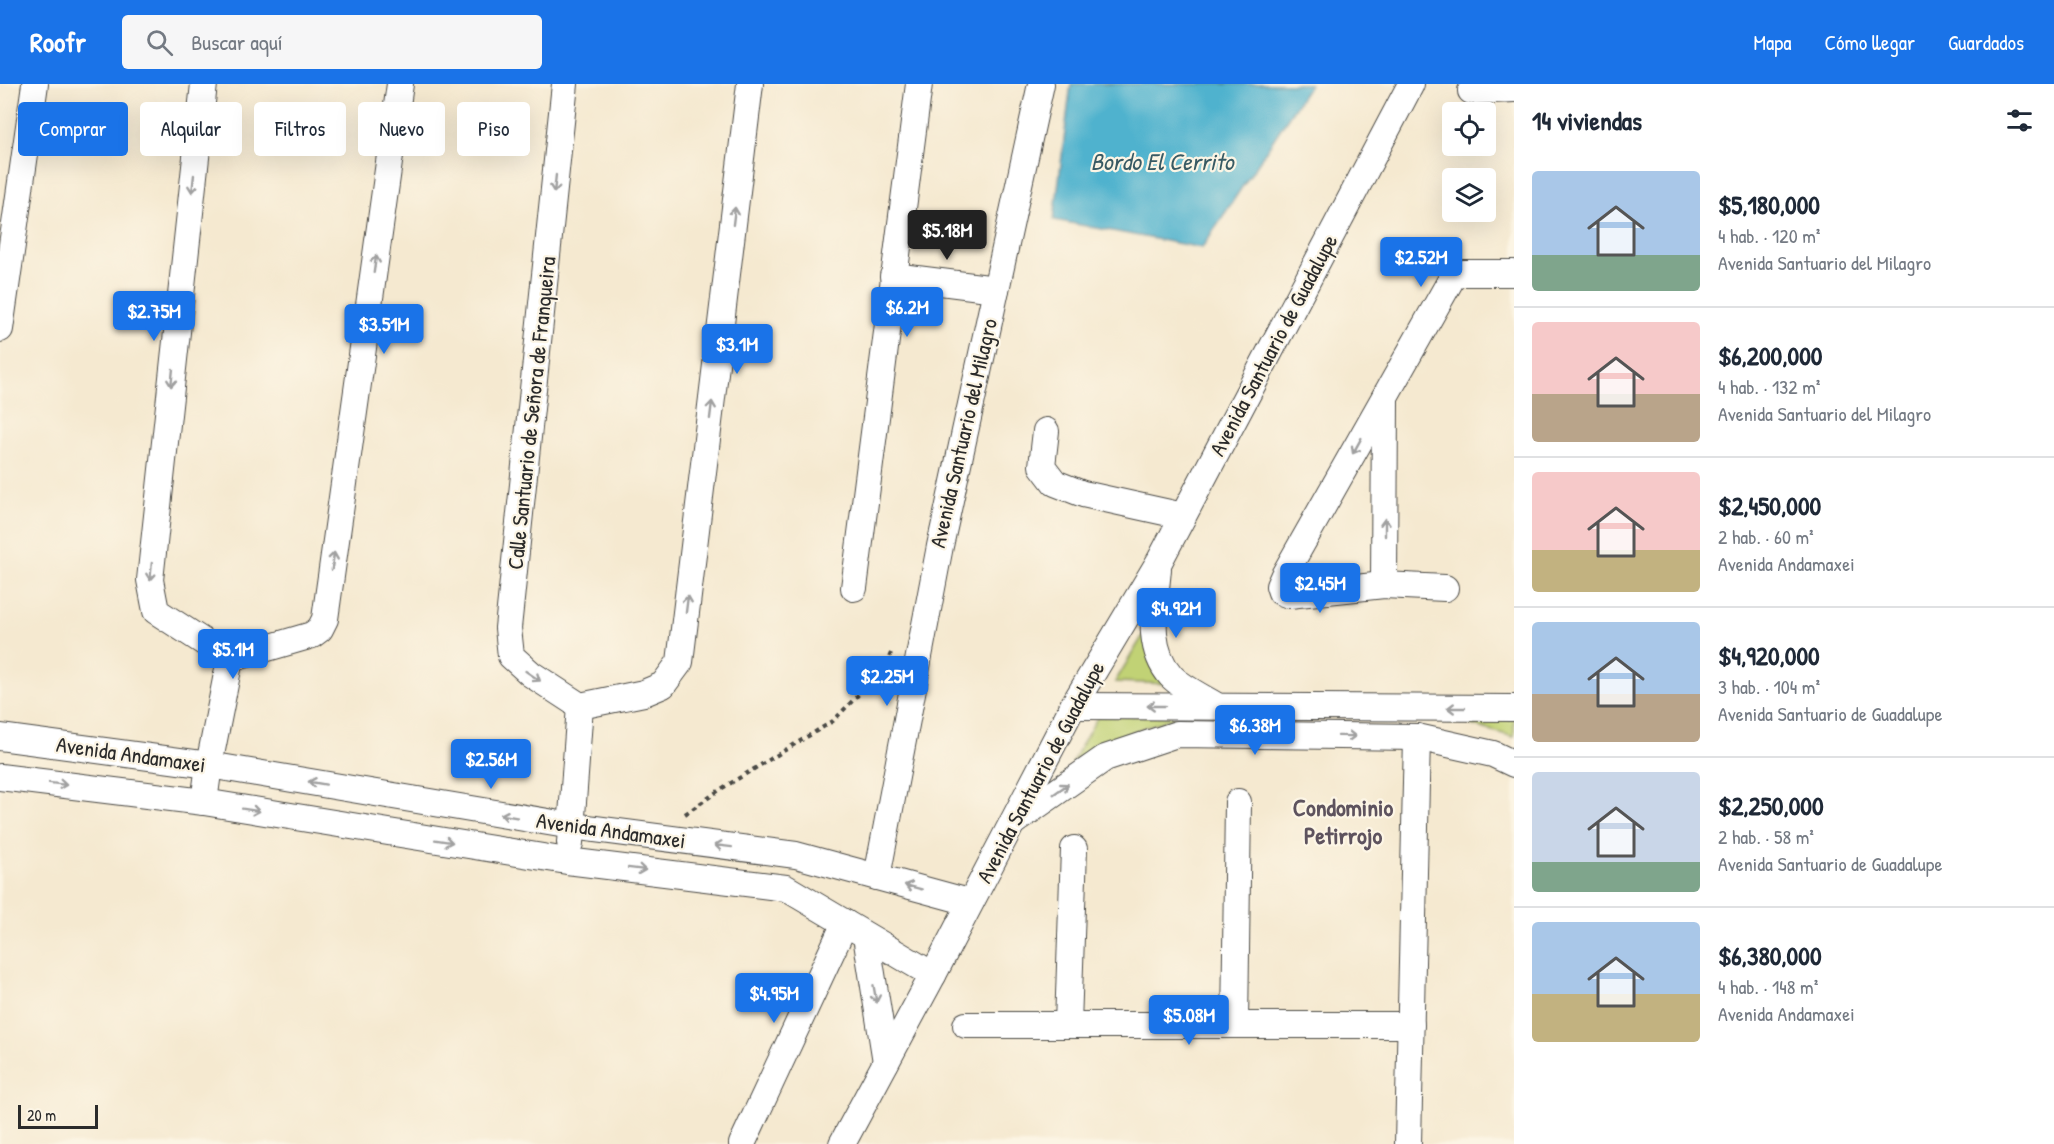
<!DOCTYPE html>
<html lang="es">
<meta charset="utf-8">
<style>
:root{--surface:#fff;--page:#f6f6f7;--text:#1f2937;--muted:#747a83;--line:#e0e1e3;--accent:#1a73e8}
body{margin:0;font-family:"Patrick Hand",sans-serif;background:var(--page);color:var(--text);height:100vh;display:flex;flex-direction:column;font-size:22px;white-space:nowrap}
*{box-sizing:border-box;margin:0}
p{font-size:20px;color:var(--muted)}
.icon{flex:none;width:33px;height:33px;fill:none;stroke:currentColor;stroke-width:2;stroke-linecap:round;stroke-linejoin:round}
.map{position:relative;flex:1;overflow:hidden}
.panel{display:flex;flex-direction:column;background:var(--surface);width:540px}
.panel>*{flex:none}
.guide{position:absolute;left:18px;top:18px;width:570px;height:54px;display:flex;gap:12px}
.fabs{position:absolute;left:1442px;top:18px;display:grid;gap:12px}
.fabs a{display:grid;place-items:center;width:54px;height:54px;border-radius:6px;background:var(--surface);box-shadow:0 6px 24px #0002;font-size:30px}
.scale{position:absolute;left:18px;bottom:15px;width:80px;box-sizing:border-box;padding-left:6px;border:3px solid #2b2b2b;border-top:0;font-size:16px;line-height:21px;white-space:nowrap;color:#2b2b2b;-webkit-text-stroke:4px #fcf5e5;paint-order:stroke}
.price{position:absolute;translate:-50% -51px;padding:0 14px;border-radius:6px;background:var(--accent);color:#fff;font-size:20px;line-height:39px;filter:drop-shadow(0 2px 3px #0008)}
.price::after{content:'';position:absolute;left:50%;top:36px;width:18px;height:14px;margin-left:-9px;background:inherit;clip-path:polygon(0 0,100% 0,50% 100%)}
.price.on{background:#222;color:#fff}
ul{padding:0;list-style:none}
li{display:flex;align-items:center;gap:18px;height:150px;padding:0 18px}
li+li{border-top:2px solid var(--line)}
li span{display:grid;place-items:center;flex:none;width:168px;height:120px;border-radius:6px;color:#555}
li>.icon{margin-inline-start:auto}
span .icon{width:72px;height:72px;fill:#fffc;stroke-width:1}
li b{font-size:26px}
h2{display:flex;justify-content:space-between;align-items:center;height:72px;padding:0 18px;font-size:26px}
.chip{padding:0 21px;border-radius:6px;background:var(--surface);box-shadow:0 6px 24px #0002;font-size:21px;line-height:54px}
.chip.on{background:var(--accent);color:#fff}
header{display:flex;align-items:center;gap:36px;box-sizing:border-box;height:84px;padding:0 30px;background:var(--accent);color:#fff}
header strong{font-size:28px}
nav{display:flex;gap:33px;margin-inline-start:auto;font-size:21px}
.search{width:420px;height:54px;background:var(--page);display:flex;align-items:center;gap:15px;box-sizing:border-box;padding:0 21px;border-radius:6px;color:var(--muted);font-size:22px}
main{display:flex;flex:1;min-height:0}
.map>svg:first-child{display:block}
.green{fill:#c1d275;stroke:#767e50;stroke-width:1.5}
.water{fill:#4fb2ce;stroke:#3d6e7c;stroke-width:1.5}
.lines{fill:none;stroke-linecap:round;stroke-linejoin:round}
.minor-casing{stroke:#494844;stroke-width:28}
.path{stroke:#494844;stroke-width:4;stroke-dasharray:4.5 4.5;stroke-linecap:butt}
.minor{stroke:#fff;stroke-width:26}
.oneway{stroke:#a0a0a0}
.labels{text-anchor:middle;stroke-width:4.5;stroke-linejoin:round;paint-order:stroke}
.street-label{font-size:22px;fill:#2b2b2b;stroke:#fcf5e5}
.water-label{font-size:24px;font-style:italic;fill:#385a64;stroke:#fcf5e5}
.neighbourhood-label{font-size:24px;font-weight:bold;fill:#5e535e;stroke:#fcf5e5}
</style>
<header>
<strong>Roofr</strong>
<div class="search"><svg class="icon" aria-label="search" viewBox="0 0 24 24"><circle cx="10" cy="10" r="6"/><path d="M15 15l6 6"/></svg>Buscar aquí</div>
<nav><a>Mapa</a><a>Cómo llegar</a><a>Guardados</a></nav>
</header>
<main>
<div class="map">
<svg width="1514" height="1060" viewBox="0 0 1514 1060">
<rect width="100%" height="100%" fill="#fcf5e5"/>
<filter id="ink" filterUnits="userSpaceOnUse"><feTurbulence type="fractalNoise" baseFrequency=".0167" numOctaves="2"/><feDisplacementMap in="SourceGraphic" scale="12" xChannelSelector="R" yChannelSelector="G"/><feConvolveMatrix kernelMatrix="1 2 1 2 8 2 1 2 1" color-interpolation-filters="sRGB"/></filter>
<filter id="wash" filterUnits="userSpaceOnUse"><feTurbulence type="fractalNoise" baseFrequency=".008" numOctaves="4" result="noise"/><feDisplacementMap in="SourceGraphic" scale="24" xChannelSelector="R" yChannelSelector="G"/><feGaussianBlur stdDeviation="1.35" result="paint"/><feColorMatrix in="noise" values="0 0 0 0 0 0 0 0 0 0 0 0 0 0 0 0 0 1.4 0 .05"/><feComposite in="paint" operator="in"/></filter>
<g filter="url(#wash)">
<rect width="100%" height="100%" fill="#f5e9d0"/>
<g class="green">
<polygon points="1145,548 1171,600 1115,598"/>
<path d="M1098,632h84c-40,11 -75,23 -110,46z"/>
<polygon points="1417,634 1514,635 1514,653 1468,640"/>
</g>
<polygon class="water" points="1071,0 1310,0 1202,164 1054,136"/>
</g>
<g filter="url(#ink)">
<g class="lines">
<defs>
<g id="minor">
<polyline points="204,0 150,496 156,527 230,575 312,551 320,545 325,535 400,0"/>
<polyline points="565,0 508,544 511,572 531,590 580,622 644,609 663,601 680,578 750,0"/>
<polyline points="1471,7 1514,5"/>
<polyline points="893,192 996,205"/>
<polyline points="0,245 35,0"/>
<polyline points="1046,347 1042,382 1055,399 1083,410 1183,432"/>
<path d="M1158,485c-3,36 -13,78 13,107 10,11 33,22 46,30"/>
<polyline points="1384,501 1385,313"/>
<polyline points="854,504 919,0"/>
<polyline points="1445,504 1384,501 1289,511 1281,508 1279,502 1283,493 1452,194 1455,191 1463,189 1514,189"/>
<polyline points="1073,622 1514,624"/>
<polyline points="0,653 209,681 572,742 796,771 969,818"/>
<polyline points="0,693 204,718 567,777 786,804 933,891"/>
<polyline points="204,718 209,681 230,575"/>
<polyline points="1015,737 1105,674 1177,650 1417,653 1493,670 1514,680"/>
<polyline points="570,759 580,622"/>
<polyline points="877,793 940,462 1041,0"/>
<polyline points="866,852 886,978"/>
<polyline points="1068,940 1074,765"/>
<polyline points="966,941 1411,941"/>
<polyline points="1235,941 1238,718"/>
<polyline points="742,1060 845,839"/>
<polyline points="842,1060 933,891 1073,622 1159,478 1411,0"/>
<polyline points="1408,1060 1417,653"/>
</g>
</defs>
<use href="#minor" class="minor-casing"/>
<polyline class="path" points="685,730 721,705 833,637 885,583 891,569"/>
<use href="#minor" class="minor"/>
</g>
<defs><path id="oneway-shaft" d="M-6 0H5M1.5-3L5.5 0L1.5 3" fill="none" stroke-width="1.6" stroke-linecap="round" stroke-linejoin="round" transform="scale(1.5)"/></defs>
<g class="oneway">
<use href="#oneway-shaft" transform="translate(193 100) rotate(96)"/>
<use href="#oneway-shaft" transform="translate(555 100) rotate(96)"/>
<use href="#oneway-shaft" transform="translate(734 132) rotate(-83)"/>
<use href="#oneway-shaft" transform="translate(375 180) rotate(-82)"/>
<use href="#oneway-shaft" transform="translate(172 294) rotate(96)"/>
<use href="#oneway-shaft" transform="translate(711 326) rotate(-83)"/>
<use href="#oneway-shaft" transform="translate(1357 362) rotate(119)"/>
<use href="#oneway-shaft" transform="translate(1385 443) rotate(-90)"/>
<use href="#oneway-shaft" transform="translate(333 477) rotate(-82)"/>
<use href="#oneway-shaft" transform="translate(151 488) rotate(95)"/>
<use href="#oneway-shaft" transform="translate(687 520) rotate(-83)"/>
<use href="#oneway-shaft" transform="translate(533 592) rotate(34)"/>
<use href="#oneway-shaft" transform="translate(1156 622) rotate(-180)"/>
<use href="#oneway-shaft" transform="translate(1456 624) rotate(-180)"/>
<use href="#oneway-shaft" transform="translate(1347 652) rotate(1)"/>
<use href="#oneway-shaft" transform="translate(317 699) rotate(-170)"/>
<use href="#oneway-shaft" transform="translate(58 700) rotate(7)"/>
<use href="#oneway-shaft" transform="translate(1061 705) rotate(-35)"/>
<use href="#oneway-shaft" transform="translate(251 726) rotate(9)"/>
<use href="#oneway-shaft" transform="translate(509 732) rotate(-170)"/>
<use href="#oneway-shaft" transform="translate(444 757) rotate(9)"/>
<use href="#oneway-shaft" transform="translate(723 762) rotate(-173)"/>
<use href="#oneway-shaft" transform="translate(637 785) rotate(7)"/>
<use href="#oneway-shaft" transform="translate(913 803) rotate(-165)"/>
<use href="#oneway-shaft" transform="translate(875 910) rotate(80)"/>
</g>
</g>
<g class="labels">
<g class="street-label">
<text transform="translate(1273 261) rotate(-62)" y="8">Avenida Santuario de Guadalupe</text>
<text transform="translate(531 329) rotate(-84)" y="8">Calle Santuario de Señora de Franqueira</text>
<text transform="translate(963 349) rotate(-77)" y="8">Avenida Santuario del Milagro</text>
<text transform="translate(131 670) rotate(8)" y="8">Avenida Andamaxei</text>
<text transform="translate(1040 688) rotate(-62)" y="8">Avenida Santuario de Guadalupe</text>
<text transform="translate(611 746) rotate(8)" y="8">Avenida Andamaxei</text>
</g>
<g class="water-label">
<text x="1162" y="86">Bordo El Cerrito</text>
</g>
<g class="neighbourhood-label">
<text x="1343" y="732">Condominio<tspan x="1343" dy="28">Petirrojo</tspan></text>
</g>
</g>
</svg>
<div class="fabs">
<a><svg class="icon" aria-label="locate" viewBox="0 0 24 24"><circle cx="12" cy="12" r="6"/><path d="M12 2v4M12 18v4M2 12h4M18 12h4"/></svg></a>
<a><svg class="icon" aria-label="layers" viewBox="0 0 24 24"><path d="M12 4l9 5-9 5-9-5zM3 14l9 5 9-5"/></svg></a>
</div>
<div class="scale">20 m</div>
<b class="price on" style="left:947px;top:177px">$5.18M</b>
<b class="price" style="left:1421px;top:204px">$2.52M</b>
<b class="price" style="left:907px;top:254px">$6.2M</b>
<b class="price" style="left:154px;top:258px">$2.75M</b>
<b class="price" style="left:384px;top:271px">$3.51M</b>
<b class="price" style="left:737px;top:291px">$3.1M</b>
<b class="price" style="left:1320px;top:530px">$2.45M</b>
<b class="price" style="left:1176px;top:555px">$4.92M</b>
<b class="price" style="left:233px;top:596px">$5.1M</b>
<b class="price" style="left:887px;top:623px">$2.25M</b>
<b class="price" style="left:1255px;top:672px">$6.38M</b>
<b class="price" style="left:491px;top:706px">$2.56M</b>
<b class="price" style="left:774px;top:940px">$4.95M</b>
<b class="price" style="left:1189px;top:962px">$5.08M</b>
<div class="guide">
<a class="chip on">Comprar</a>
<a class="chip">Alquilar</a>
<a class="chip">Filtros</a>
<a class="chip">Nuevo</a>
<a class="chip">Piso</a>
</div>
</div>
<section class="panel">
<h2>14 viviendas<svg class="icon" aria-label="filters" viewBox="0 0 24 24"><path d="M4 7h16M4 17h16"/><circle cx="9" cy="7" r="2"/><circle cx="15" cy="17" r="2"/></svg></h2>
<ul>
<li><span style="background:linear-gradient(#a9c7e8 70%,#7fa58c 0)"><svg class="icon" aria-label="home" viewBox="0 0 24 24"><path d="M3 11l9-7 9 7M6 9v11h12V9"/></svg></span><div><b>$5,180,000</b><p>4 hab. · 120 m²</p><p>Avenida Santuario del Milagro</p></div></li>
<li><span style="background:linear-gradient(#f6c9c9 60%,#b9a48a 0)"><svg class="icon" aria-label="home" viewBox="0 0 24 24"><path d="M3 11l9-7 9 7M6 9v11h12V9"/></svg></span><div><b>$6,200,000</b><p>4 hab. · 132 m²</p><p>Avenida Santuario del Milagro</p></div></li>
<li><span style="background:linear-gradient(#f6c9c9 65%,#c2b280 0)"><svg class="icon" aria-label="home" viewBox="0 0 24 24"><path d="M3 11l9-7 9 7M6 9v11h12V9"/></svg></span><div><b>$2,450,000</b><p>2 hab. · 60 m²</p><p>Avenida Andamaxei</p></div></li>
<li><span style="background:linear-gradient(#a9c7e8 60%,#b9a48a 0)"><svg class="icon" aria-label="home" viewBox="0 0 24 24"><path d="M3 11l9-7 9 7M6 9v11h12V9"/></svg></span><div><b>$4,920,000</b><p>3 hab. · 104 m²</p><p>Avenida Santuario de Guadalupe</p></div></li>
<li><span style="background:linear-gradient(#c9d6e8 75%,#7fa58c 0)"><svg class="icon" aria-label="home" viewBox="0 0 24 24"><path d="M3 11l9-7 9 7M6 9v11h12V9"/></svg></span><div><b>$2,250,000</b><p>2 hab. · 58 m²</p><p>Avenida Santuario de Guadalupe</p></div></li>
<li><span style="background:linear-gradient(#a9c7e8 60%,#c2b280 0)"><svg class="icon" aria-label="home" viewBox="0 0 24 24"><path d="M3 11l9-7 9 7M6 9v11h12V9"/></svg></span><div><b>$6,380,000</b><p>4 hab. · 148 m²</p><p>Avenida Andamaxei</p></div></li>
</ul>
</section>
</main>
